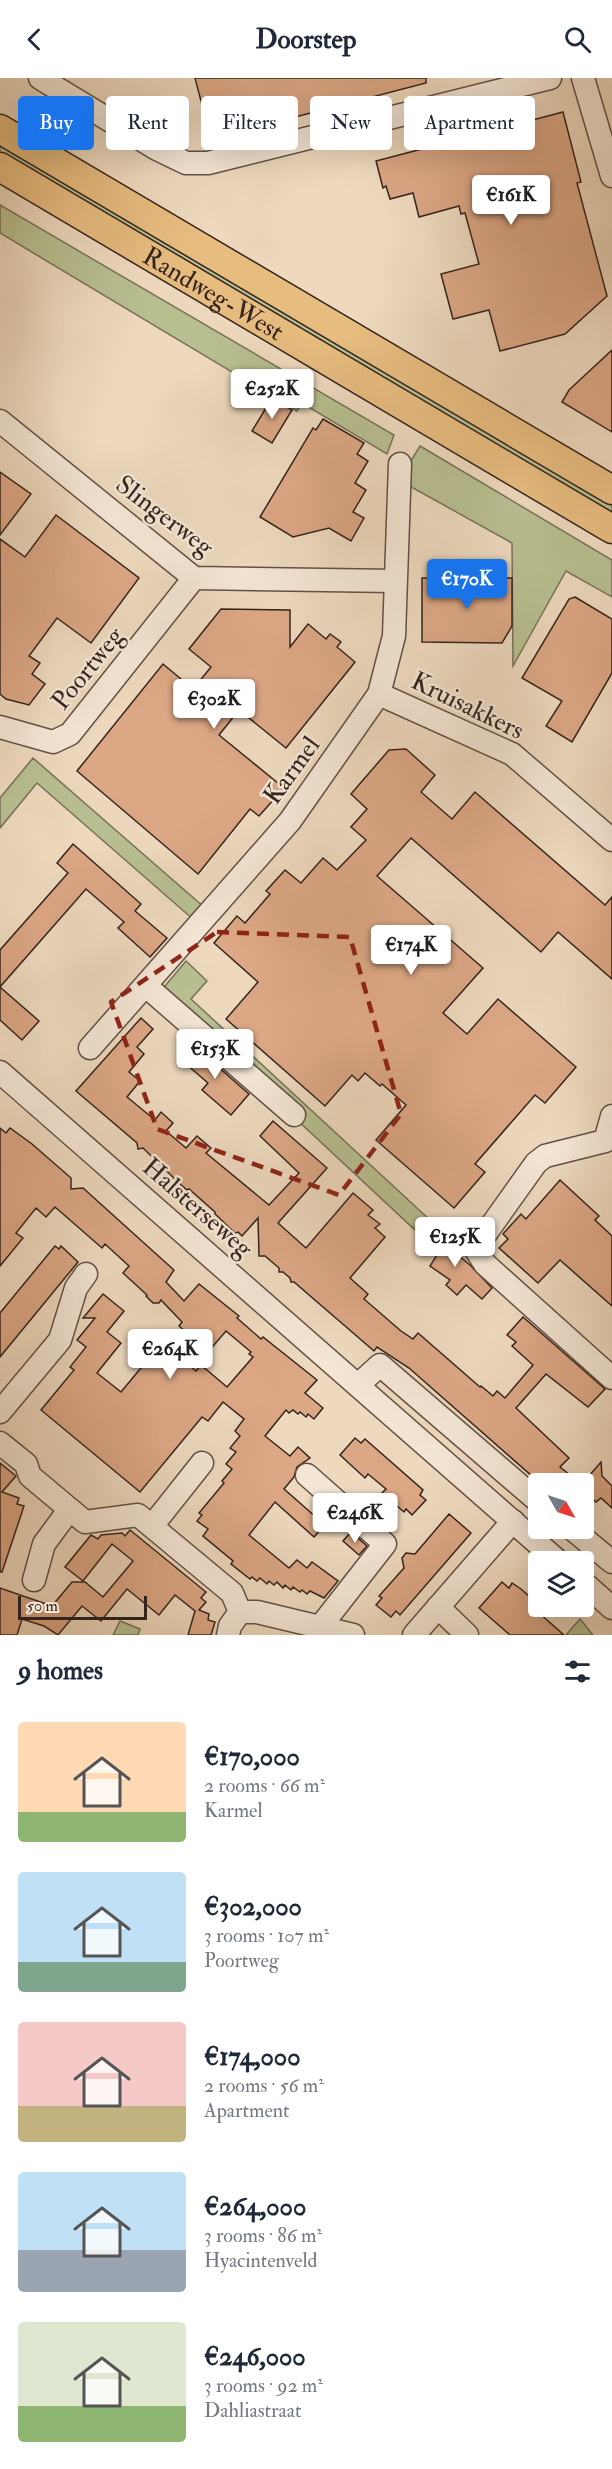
<!DOCTYPE html>
<meta charset="utf-8">
<style>
:root{--surface:#fff;--page:#f6f6f7;--text:#1f2937;--muted:#747a83;--accent:#1a73e8}
body{margin:0;font-family:"IM FELL Double Pica",serif;background:var(--page);color:var(--text);height:100vh;display:flex;flex-direction:column;font-size:22px;white-space:nowrap}
*{box-sizing:border-box;margin:0}
p{font-size:20px;color:var(--muted)}
.icon{flex:none;width:33px;height:33px;fill:none;stroke:currentColor;stroke-width:2;stroke-linecap:round;stroke-linejoin:round}
.map{position:relative;height:1557px;overflow:hidden}
.panel{display:flex;flex-direction:column;background:var(--surface);flex:1}
.panel>*{flex:none}
.hud{position:absolute;left:18px;top:18px;width:576px;height:54px;display:flex;gap:12px}
.needle{width:39px;rotate:129deg}
.fabs{position:absolute;left:528px;top:1395px;display:grid;gap:12px}
.fabs a{display:grid;place-items:center;width:66px;height:66px;border-radius:6px;background:var(--surface);box-shadow:0 6px 24px #0002;font-size:30px}
.scale{position:absolute;left:18px;bottom:15px;width:129px;box-sizing:border-box;padding-left:6px;border:3px solid #34241e;border-top:0;font-size:16px;line-height:21px;white-space:nowrap;color:#34241e;-webkit-text-stroke:4px #f4e6d5;paint-order:stroke}
.price{position:absolute;translate:-50% -51px;padding:0 14px;border-radius:6px;background:#fff;color:#222;font-size:20px;line-height:39px;filter:drop-shadow(0 2px 3px #0008)}
.price::after{content:'';position:absolute;left:50%;top:36px;width:18px;height:14px;margin-left:-9px;background:inherit;clip-path:polygon(0 0,100% 0,50% 100%)}
.price.active{background:var(--accent);color:#fff}
ul{padding:0;list-style:none}
li{display:flex;align-items:center;gap:18px;height:150px;padding:0 18px}
li span{display:grid;place-items:center;flex:none;width:168px;height:120px;border-radius:6px;color:#555}
li>.icon{margin-inline-start:auto}
span .icon{width:72px;height:72px;fill:#fffc;stroke-width:1}
li b{font-size:26px}
h2{display:flex;justify-content:space-between;align-items:center;height:72px;padding:0 18px;font-size:26px}
.tag{padding:0 21px;border-radius:6px;background:var(--surface);box-shadow:0 6px 24px #0002;font-size:21px;line-height:54px}
.tag.active{background:var(--accent);color:#fff}
header{display:flex;justify-content:space-between;align-items:center;height:78px;padding:0 18px;background:var(--surface);font-size:27px;font-weight:800}
.map>svg:first-child{display:block}
.green{fill:#b8bf91;stroke:#767258;stroke-width:1.5}
.building{fill:#dca785;stroke:#34241e;stroke-width:1.5}
.lines{fill:none;stroke-linecap:round;stroke-linejoin:round}
.minor-casing{stroke:#625146;stroke-width:25}
.major-casing{stroke:#34241e;stroke-width:31}
.minor{stroke:#f4e6d5;stroke-width:22}
.major{stroke:#e7bc7f;stroke-width:28}
.marked{fill:none;stroke:#8f2418;stroke-width:4.5;stroke-dasharray:12 8;stroke-linejoin:round}
.labels{text-anchor:middle;stroke-width:5;stroke-linejoin:round;paint-order:stroke}
.street-label{font-size:26px;fill:#34241e;stroke:#f4e6d5}
</style>
<header><svg class="icon" aria-label="back" viewBox="0 0 24 24"><path d="M15 5l-7 7 7 7"/></svg>Doorstep<svg class="icon" aria-label="search" viewBox="0 0 24 24"><circle cx="10" cy="10" r="6"/><path d="M15 15l6 6"/></svg></header>
<div class="map">
<svg width="612" height="1557" viewBox="0 0 612 1557">
<rect width="100%" height="100%" fill="#eed9be"/>
<filter id="stains"><feTurbulence type="fractalNoise" baseFrequency=".00333" numOctaves="4"/><feColorMatrix values="0 0 0 0 .2 0 0 0 0 .09 0 0 0 0 .02 0 0 0 .5 -.17"/></filter>
<radialGradient id="worn" r=".72"><stop offset=".6" stop-color="#630" stop-opacity="0"/><stop offset="1" stop-color="#630" stop-opacity=".3"/></radialGradient>
<g class="green">
<polygon points="0,67 612,423 612,436 0,76"/>
<polygon points="0,127 394,357 387,376 302,325 297,333 0,155"/>
<polygon points="420,368 612,482 612,519 566,493 513,588 512,465 406,406 409,386"/>
<polygon points="33,680 205,830 194,842 37,705 0,750 0,720"/>
<polygon points="186,883 207,903 191,921 458,1168 457,1169 451,1169 414,1151 160,914"/>
<polygon points="580,1541 593,1557 566,1557"/>
<polygon points="120,1543 140,1551 138,1557 113,1557"/>
</g>
<g class="building">
<polygon points="195,0 426,0 426,5 211,61"/>
<polygon points="563,34 581,104 577,105 607,218 565,256 500,273 489,232 453,241 441,196 479,186 465,135 461,136 459,128 419,139 413,115 390,121 386,108 383,110 376,83"/>
<polygon points="612,272 612,354 562,324 569,312"/>
<polygon points="272,320 292,332 272,365 252,353"/>
<polygon points="323,341 364,365 357,376 368,383 355,405 366,412 353,434 364,440 351,463 329,450 293,459 260,439 313,350 316,352"/>
<polygon points="0,394 31,416 0,457"/>
<polygon points="56,437 139,500 91,565 57,540 29,578 40,585 32,596 45,606 29,627 6,621 0,616 0,461 25,479"/>
<polygon points="422,500 512,500 512,548 502,565 422,564"/>
<polygon points="575,519 612,541 612,595 572,664 546,648 562,623 522,600 569,521"/>
<polygon points="221,531 290,532 290,569 308,546 326,561 330,556 341,564 337,569 355,584 286,670 239,632 219,657 284,710 259,738 250,731 198,796 77,693 163,586 193,611 211,589 189,571"/>
<polygon points="406,671 435,697 421,714 452,741 475,714 605,827 612,819 612,901 558,854 541,874 411,760 377,798 483,890 443,935 467,956 498,921 576,989 545,1025 535,1017 475,1086 485,1094 454,1130 376,1062 406,1027 382,1006 380,1008 365,995 358,1003 352,997 325,1028 226,941 258,904 214,865 237,838 245,845 270,816 266,813 285,792 301,805 323,780 337,792 366,762 351,749 367,731 351,716 389,672"/>
<polygon points="73,766 141,826 135,833 167,860 150,879 118,850 124,844 86,811 0,909 39,943 22,962 0,942 0,872 68,795 57,785"/>
<polygon points="141,940 153,951 137,969 144,976 129,994 140,1003 127,1019 155,1042 161,1034 173,1045 166,1053 186,1070 197,1058 211,1070 206,1075 269,1127 299,1095 260,1058 273,1043 327,1090 278,1145 306,1170 353,1115 373,1132 368,1137 380,1146 375,1150 385,1159 350,1200 368,1216 364,1221 401,1253 413,1261 418,1255 480,1309 481,1308 493,1318 497,1313 505,1320 533,1287 512,1268 516,1264 507,1257 523,1239 605,1311 588,1329 546,1296 516,1330 569,1380 560,1389 570,1397 562,1406 541,1406 409,1290 377,1269 374,1273 294,1204 291,1204 290,1200 283,1194 279,1194 279,1190 265,1178 259,1178 258,1140 242,1158 238,1154 235,1155 215,1136 215,1134 189,1111 187,1112 180,1106 143,1070 138,1071 137,1065 76,1013"/>
<polygon points="192,966 249,1016 231,1037 202,1012 208,1005 179,980"/>
<polygon points="0,1050 6,1055 10,1050 32,1066 71,1100 71,1111 83,1110 174,1192 166,1204 184,1223 199,1206 239,1238 237,1240 261,1261 263,1259 317,1302 305,1315 323,1330 314,1341 308,1336 306,1339 300,1334 298,1336 293,1332 289,1335 286,1332 265,1358 290,1378 298,1369 310,1380 297,1389 294,1399 284,1411 325,1447 314,1459 275,1424 249,1457 289,1490 297,1482 307,1490 312,1484 338,1503 324,1520 310,1513 307,1516 302,1512 300,1514 293,1509 291,1512 285,1507 283,1510 277,1504 274,1507 269,1503 267,1506 260,1500 257,1503 252,1499 250,1501 231,1486 233,1483 203,1458 208,1451 197,1443 202,1437 199,1435 224,1405 222,1403 232,1391 226,1386 236,1374 230,1370 240,1358 235,1353 244,1341 223,1324 208,1343 202,1339 140,1414 41,1332 74,1292 70,1289 86,1269 77,1262 95,1240 83,1240 103,1216 124,1233 107,1254 121,1265 97,1295 121,1314 145,1285 131,1273 147,1253 196,1293 201,1287 227,1309 253,1279 249,1276 251,1274 226,1253 208,1274 179,1248 182,1244 161,1222 159,1225 153,1225 146,1218 147,1217 123,1195 129,1188 105,1166 102,1170 55,1129 46,1139 36,1130 16,1155 23,1160 0,1188"/>
<polygon points="560,1102 599,1138 595,1142 612,1158 612,1228 560,1182 538,1205 499,1170 508,1161 503,1156 521,1136 526,1141"/>
<polygon points="429,1153 470,1187 492,1210 482,1221 466,1207 457,1217 446,1207 450,1202 430,1188 437,1177 420,1162"/>
<polygon points="55,1168 59,1171 61,1168 78,1184 0,1279 0,1235"/>
<polygon points="355,1360 361,1365 365,1361 423,1412 420,1417 426,1422 412,1437 406,1431 404,1434 382,1415 386,1411 368,1396 365,1400 340,1377"/>
<polygon points="601,1384 602,1398 612,1408 612,1430 601,1420 596,1424 584,1413 582,1406"/>
<polygon points="0,1385 16,1398 2,1414 19,1420 17,1426 24,1428 2,1494 0,1494"/>
<polygon points="449,1436 471,1455 400,1537 396,1533 391,1539 376,1527 382,1520 379,1518 404,1490 402,1480 406,1475 415,1476"/>
<polygon points="130,1452 206,1514 201,1520 206,1524 199,1532 209,1536 208,1542 215,1544 211,1557 188,1557 195,1533 175,1517 159,1537 127,1511 101,1543 82,1528 58,1557 44,1548 22,1541 17,1557 0,1557 0,1510 52,1528 72,1504 85,1504 103,1519 133,1483 112,1466 83,1503 65,1489 91,1457 98,1461 101,1457 122,1455 125,1458"/>
<polygon points="351,1454 367,1468 359,1477 343,1463"/>
<polygon points="502,1504 509,1510 512,1505 521,1511 538,1526 538,1534 564,1557 510,1557 479,1530"/>
</g>
<g class="lines">
<defs>
<g id="minor">
<polyline points="40,0 157,71 186,85 208,85 550,0"/>
<polyline points="583,0 612,98"/>
<polyline points="0,343 194,500 395,503"/>
<polyline points="379,616 512,676 612,762"/>
<polyline points="0,649 53,664 70,656 194,500"/>
<polyline points="146,908 294,1037"/>
<polyline points="90,970 290,743 379,616 394,558 400,386"/>
<polyline points="0,994 559,1484"/>
<polyline points="612,1038 605,1063 545,1078 536,1085 484,1158 476,1172 485,1186 612,1300"/>
<polyline points="358,1307 380,1287 538,1423"/>
<polyline points="0,1334 60,1262 76,1210 86,1196"/>
<polyline points="0,1365 26,1386 30,1398 85,1444 138,1437 232,1515 240,1534"/>
<polyline points="307,1397 385,1466 320,1549"/>
<polyline points="152,1448 202,1385"/>
<polyline points="571,1450 612,1484"/>
<polyline points="34,1502 44,1466 69,1432"/>
<polyline points="584,1505 612,1530"/>
<polyline points="438,1529 467,1557"/>
<polyline points="228,1557 230,1548 240,1534 257,1534 353,1557"/>
<polyline points="414,1557 513,1443"/>
</g>
<g id="major">
<polyline points="0,51 612,412"/>
<path id="s1" d="M0,89l612,362"/>
</g>
</defs>
<use href="#minor" class="minor-casing"/>
<use href="#major" class="major-casing"/>
<use href="#minor" class="minor"/>
<use href="#major" class="major"/>
</g>
<path class="marked" d="M217,854l133,5 51,177 -62,81 -182,-66 -46,-127z"/>
<g class="labels">
<g class="street-label">
<text dy="9" stroke="none"><textPath href="#s1" startOffset="248">Randweg-West</textPath></text>
<text transform="translate(165 437) rotate(37)" y="9">Slingerweg</text>
<text transform="translate(87 590) rotate(-51)" y="9">Poortweg</text>
<text transform="translate(468 627) rotate(26)" y="9">Kruisakkers</text>
<text transform="translate(291 692) rotate(-54)" y="9">Karmel</text>
<text transform="translate(198 1129) rotate(41)" y="9">Halsterseweg</text>
</g>
</g>
<rect width="100%" height="100%" filter="url(#stains)"/>
<rect width="100%" height="100%" fill="url(#worn)"/>
</svg>
<div class="fabs">
<a><svg class="needle" viewBox="-14 -14 28 28"><path d="M0-13l5 13h-10z" fill="#e53935"/><path d="M0 13l5-13h-10z" fill="#747a83"/></svg></a>
<a><svg class="icon" aria-label="layers" viewBox="0 0 24 24"><path d="M12 4l9 5-9 5-9-5zM3 14l9 5 9-5"/></svg></a>
</div>
<div class="scale">50 m</div>
<b class="price" style="left:511px;top:148px">€161K</b>
<b class="price" style="left:272px;top:342px">€252K</b>
<b class="price active" style="left:467px;top:532px">€170K</b>
<b class="price" style="left:214px;top:652px">€302K</b>
<b class="price" style="left:411px;top:898px">€174K</b>
<b class="price" style="left:215px;top:1002px">€153K</b>
<b class="price" style="left:455px;top:1190px">€125K</b>
<b class="price" style="left:170px;top:1302px">€264K</b>
<b class="price" style="left:355px;top:1466px">€246K</b>
<div class="hud">
<a class="tag active">Buy</a>
<a class="tag">Rent</a>
<a class="tag">Filters</a>
<a class="tag">New</a>
<a class="tag">Apartment</a>
</div>
</div>
<section class="panel">
<h2>9 homes<svg class="icon" aria-label="filters" viewBox="0 0 24 24"><path d="M4 7h16M4 17h16"/><circle cx="9" cy="7" r="2"/><circle cx="15" cy="17" r="2"/></svg></h2>
<ul>
<li><span style="background:linear-gradient(#ffd9b3 75%,#8fb573 0)"><svg class="icon" aria-label="home" viewBox="0 0 24 24"><path d="M3 11l9-7 9 7M6 9v11h12V9"/></svg></span><div><b>€170,000</b><p>2 rooms · 66 m²</p><p>Karmel</p></div></li>
<li><span style="background:linear-gradient(#bfe0f5 75%,#7fa58c 0)"><svg class="icon" aria-label="home" viewBox="0 0 24 24"><path d="M3 11l9-7 9 7M6 9v11h12V9"/></svg></span><div><b>€302,000</b><p>3 rooms · 107 m²</p><p>Poortweg</p></div></li>
<li><span style="background:linear-gradient(#f6c9c9 70%,#c2b280 0)"><svg class="icon" aria-label="home" viewBox="0 0 24 24"><path d="M3 11l9-7 9 7M6 9v11h12V9"/></svg></span><div><b>€174,000</b><p>2 rooms · 56 m²</p><p>Apartment</p></div></li>
<li><span style="background:linear-gradient(#bfe0f5 65%,#9aa5b1 0)"><svg class="icon" aria-label="home" viewBox="0 0 24 24"><path d="M3 11l9-7 9 7M6 9v11h12V9"/></svg></span><div><b>€264,000</b><p>3 rooms · 86 m²</p><p>Hyacintenveld</p></div></li>
<li><span style="background:linear-gradient(#dfe7d0 70%,#8fb573 0)"><svg class="icon" aria-label="home" viewBox="0 0 24 24"><path d="M3 11l9-7 9 7M6 9v11h12V9"/></svg></span><div><b>€246,000</b><p>3 rooms · 92 m²</p><p>Dahliastraat</p></div></li>
</ul>
</section>
